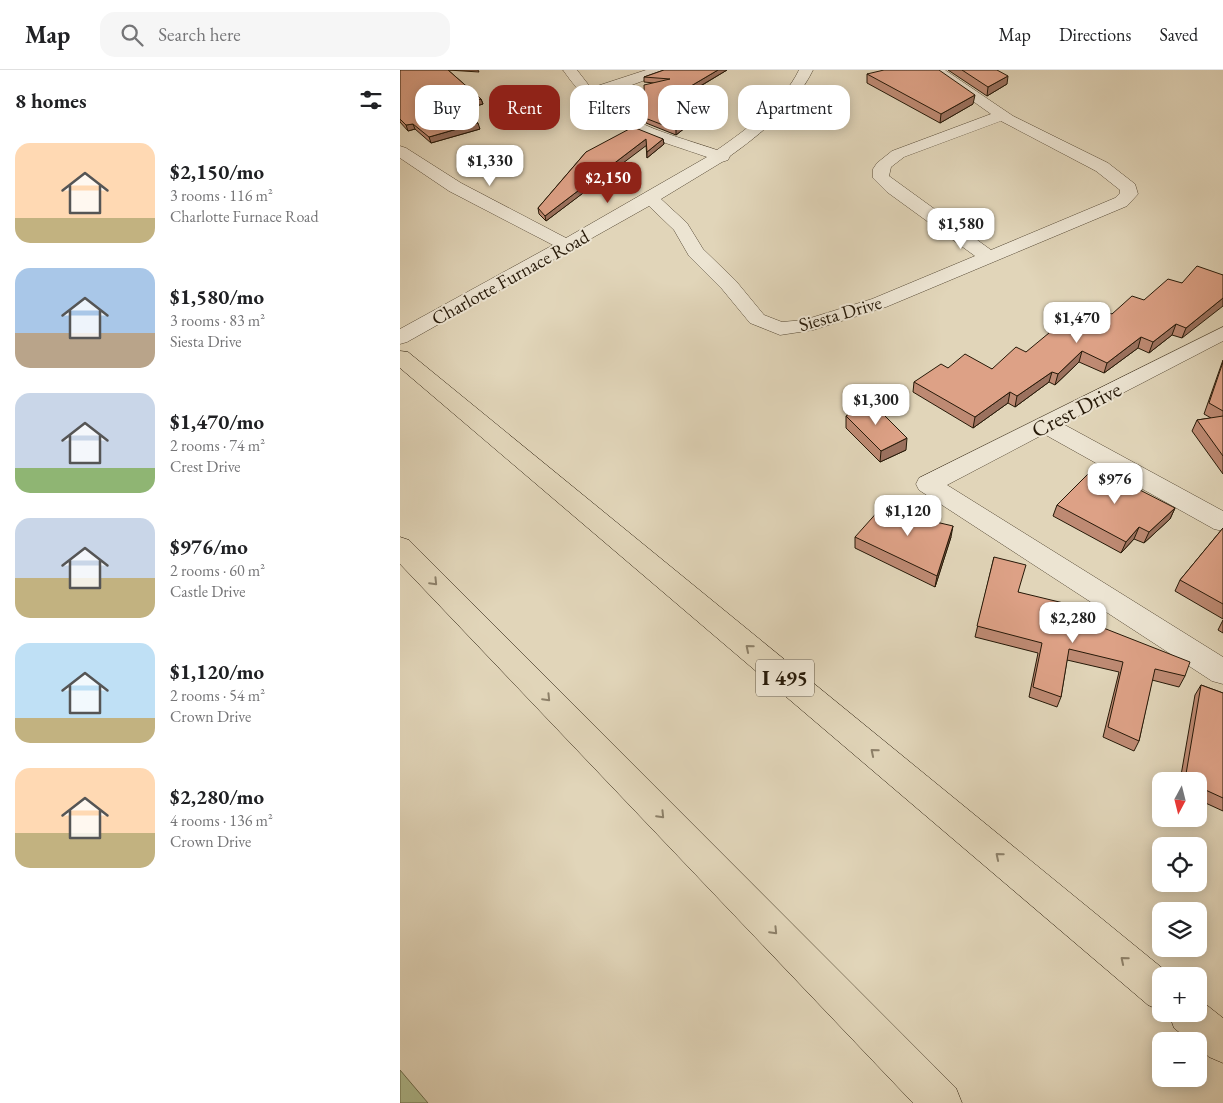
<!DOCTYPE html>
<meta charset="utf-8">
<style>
:root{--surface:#fff;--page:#f6f6f6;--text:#202124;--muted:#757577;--line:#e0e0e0;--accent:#8f2418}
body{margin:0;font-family:"EB Garamond",serif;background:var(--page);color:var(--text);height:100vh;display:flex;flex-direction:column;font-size:19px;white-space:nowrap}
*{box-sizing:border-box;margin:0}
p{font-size:16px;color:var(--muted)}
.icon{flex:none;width:28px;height:28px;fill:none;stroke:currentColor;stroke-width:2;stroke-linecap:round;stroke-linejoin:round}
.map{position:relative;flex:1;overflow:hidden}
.panel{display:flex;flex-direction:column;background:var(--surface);width:400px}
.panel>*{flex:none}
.banner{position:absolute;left:15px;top:15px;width:475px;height:45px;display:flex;gap:10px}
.needle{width:32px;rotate:187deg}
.tools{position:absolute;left:752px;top:702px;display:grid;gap:10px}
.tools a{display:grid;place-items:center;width:55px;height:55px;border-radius:10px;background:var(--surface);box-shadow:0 2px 12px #0003;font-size:25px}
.price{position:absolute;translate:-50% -42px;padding:0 11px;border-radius:10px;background:#fff;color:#222;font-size:16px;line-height:32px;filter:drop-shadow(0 1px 2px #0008)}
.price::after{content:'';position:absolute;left:50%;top:30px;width:15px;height:11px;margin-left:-8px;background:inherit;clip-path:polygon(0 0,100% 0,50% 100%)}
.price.on{background:var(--accent);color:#fff}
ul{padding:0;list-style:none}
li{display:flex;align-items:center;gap:15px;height:125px;padding:0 15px}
li span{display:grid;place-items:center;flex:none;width:140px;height:100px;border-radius:15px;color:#555}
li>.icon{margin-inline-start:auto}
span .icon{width:60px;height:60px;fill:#fffc;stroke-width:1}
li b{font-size:21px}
h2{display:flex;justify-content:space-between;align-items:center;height:60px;padding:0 15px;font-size:21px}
.chip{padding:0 18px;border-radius:15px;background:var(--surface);box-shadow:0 2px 12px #0003;font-size:18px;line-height:45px}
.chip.on{background:var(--accent);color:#fff}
header{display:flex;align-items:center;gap:30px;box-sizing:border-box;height:70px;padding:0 25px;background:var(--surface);border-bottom:1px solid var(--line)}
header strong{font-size:24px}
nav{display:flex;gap:28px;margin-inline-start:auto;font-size:18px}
.search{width:350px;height:45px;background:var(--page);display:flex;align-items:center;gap:12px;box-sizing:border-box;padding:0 18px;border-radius:15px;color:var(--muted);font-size:19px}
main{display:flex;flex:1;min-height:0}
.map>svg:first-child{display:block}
.green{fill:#b0be91;stroke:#6b6c4c}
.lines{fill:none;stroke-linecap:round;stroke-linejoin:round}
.minor-casing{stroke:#554834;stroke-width:1}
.highway-casing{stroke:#261908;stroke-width:1}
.minor{fill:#ece4d2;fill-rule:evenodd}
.highway{fill:#e1d5b9;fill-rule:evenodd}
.wall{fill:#be8a73;stroke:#261908}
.shaded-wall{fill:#9b715e;stroke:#261908}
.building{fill:#dda186;stroke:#261908}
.oneway{stroke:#8d8069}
.labels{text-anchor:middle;stroke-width:4;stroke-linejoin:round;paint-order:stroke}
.far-street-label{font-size:19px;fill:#261908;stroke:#ece4d2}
.shield{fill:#ece4d2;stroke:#615645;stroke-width:1}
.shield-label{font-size:21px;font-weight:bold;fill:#261908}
.street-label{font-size:22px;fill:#261908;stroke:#ece4d2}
</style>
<header>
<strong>Map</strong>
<div class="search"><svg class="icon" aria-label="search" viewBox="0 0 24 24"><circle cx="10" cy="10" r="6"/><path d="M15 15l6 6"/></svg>Search here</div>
<nav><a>Map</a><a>Directions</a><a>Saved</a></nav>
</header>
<main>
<section class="panel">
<h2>8 homes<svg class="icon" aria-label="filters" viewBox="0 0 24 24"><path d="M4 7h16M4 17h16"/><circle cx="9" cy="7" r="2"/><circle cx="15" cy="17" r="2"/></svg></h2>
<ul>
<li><span style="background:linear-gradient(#ffd9b3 75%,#c2b280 0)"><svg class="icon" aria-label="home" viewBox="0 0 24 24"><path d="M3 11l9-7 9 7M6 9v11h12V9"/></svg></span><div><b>$2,150/mo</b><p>3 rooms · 116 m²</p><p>Charlotte Furnace Road</p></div></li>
<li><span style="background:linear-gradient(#a9c7e8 65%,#b9a48a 0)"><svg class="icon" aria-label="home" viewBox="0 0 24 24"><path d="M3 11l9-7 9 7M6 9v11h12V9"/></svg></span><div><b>$1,580/mo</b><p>3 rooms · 83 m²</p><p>Siesta Drive</p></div></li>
<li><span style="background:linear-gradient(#c9d6e8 75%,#8fb573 0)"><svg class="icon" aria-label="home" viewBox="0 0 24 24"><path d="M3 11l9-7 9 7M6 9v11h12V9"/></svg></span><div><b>$1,470/mo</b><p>2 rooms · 74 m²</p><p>Crest Drive</p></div></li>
<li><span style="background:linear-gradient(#c9d6e8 60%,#c2b280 0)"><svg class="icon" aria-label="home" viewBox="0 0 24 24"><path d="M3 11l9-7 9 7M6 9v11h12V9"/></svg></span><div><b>$976/mo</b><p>2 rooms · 60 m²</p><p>Castle Drive</p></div></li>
<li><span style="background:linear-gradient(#bfe0f5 75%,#c2b280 0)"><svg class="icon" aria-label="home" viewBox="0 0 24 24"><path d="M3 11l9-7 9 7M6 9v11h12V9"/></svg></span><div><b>$1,120/mo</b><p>2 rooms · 54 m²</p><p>Crown Drive</p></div></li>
<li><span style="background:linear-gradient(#ffd9b3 65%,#c2b280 0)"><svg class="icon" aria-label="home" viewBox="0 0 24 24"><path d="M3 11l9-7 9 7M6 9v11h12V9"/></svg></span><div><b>$2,280/mo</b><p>4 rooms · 136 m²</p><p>Crown Drive</p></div></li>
</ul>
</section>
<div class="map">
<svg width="823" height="1033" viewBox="0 0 823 1033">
<rect width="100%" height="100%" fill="#e1d5b9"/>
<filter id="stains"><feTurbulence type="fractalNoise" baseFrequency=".004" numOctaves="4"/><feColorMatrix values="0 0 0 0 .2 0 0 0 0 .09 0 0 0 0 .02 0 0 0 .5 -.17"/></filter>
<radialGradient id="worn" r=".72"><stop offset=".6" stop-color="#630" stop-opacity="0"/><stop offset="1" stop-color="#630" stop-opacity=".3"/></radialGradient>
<polygon class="green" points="0,1000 28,1033 0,1033"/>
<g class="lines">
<defs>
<g id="minor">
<path d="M163,0h14l14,18 55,-18h20l-2,3 -43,16 -23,6c33,31 78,41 119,55 30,-21 66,-47 82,-80h14c-17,35 -52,64 -83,86l-2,4 -6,2 -61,37 26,24 16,26 33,32 28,34 18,7 22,-2 68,-21 103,-43 -88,-64 -14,-14v-9l4,-6 15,-12 99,-37 -62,-44h16l68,46 95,47 27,21 3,10 -11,12 -241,101 -73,23 -33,5 -30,-12 -28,-34 -33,-33 -15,-26 -25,-24 -242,136 -7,2v-15l153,-84 -104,-54 -49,-33v-12l6,2 55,35 105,55 141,-81c-63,-22 -104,-29 -144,-87zM601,51l95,50 24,19v3l-5,5 -124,52 -102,-74 2,-9 13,-10z"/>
<polygon points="823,257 823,271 663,354 823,441 823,461 814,459 644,364 547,415 823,587 823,614 812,611 519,420 516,414 519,408"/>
</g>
<g id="highway">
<polygon points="0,281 8,282 772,906 761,906 761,941 748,935 0,298"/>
<polygon points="0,467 9,470 556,1018 562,1033 513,1033 0,494"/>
<polygon points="799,929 823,948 823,993 809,987 799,978 799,971 790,971 774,958 769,944 799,944"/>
</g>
</defs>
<use href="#minor" class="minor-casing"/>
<use href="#highway" class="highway-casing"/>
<use href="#minor" class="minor"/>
<use href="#highway" class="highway"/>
</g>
<g class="wall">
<polygon points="0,0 78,0 79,2 48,0 81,29 83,34 62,40 80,59 31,73 15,59 8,61 0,52"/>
<polygon points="264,0 327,0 286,25 314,35 276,65 246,53 245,48 254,13 244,12 244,7"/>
<polygon points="548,0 597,0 607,14 587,26"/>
<polygon points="467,4 573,34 540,53 467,13"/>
<polygon points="263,69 264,74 247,88 246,75 146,151 139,144 138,138 186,82"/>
<polygon points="823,205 782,268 772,265 749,283 738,278 704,303 679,292 655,315 649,312 615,337 608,333 573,358 513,322 514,312 548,298 592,299 626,282 671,264 782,213"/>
<polygon points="823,290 823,404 792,361 797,350 811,348 804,344"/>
<polygon points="446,346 506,380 480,392 446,358"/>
<polygon points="657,435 775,438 770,449 744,473 734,469 721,483 653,446"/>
<polygon points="512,439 511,446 551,467 535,517 455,478 455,467"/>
<polygon points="823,458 823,549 775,521 780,510"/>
<polygon points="594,487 618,522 678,548 785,606 779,617 752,610 739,671 734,681 703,667 719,602 667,590 661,627 657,637 629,627 638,583 575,567"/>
<polygon points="823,550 823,563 818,560"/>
<polygon points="801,615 823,623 823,741 799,730 799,711 780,711 795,625"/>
</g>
<g class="shaded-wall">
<polygon points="318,0 327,0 280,28 279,23"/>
<polygon points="608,6 607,14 587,26 588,17"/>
<polygon points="575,25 573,34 540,53 541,44"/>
<polygon points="81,29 83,34 58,41 56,35"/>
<polygon points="313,30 314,35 276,65 276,60"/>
<polygon points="78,53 80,59 31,73 29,67"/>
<polygon points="13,54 15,59 8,61 6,55"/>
<polygon points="246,69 247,75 146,151 145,146"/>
<polygon points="263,69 264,74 247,88 247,82"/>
<polygon points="823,228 823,236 782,268 786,258"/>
<polygon points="776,254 772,265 749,283 753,272"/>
<polygon points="741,267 738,278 704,303 707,293"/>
<polygon points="682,281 679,292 655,315 658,304"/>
<polygon points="652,302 649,312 615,337 617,326"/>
<polygon points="610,322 608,333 573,358 575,347"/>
<polygon points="507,368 506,380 480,392 481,381"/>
<polygon points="775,438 770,449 744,473 749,462"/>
<polygon points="512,439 510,450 506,445"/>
<polygon points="553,456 551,467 535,517 537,506"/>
<polygon points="739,457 734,469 721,483 726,472"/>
</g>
<g class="building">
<polygon points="0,0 48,0 81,29 56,35 78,53 29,67 13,54 6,55 0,49"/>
<polygon points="264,0 318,0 279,23 313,30 276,60 245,48 244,15 270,9 244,7"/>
<polygon points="484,0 539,0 575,25 541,44 467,4"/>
<polygon points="562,0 597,0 608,6 588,17"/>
<polygon points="233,57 263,69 247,82 246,69 145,146 138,138 186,82"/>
<polygon points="797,196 823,205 823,228 786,258 776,254 753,272 741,267 707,293 682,281 658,304 652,302 617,326 610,322 575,347 514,312 541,294 548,298 565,284 592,299 616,277 626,282 655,258 671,264 700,239 712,244 732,226 744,230 768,209 782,213"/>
<polygon points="823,292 823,341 809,333"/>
<polygon points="470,331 507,368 481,381 446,346"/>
<polygon points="823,346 823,386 797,350"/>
<polygon points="695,397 775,438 749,462 739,457 726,472 657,435"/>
<polygon points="489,429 512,439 506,445 553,456 537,506 455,467"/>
<polygon points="823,458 823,534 780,510"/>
<polygon points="594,487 626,495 618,522 680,537 678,548 790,592 785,606 755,599 739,671 708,657 723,592 669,579 661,627 633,617 642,573 577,556"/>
<polygon points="801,615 823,623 823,728 799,717 799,711 787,711 785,710"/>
</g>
<defs><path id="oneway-chevron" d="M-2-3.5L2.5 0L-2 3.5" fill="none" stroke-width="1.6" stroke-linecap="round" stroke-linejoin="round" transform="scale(1.25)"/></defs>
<g class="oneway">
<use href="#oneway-chevron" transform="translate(34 512) rotate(46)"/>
<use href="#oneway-chevron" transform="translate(349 578) rotate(-140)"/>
<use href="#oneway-chevron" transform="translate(147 628) rotate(46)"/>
<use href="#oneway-chevron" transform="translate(474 682) rotate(-140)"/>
<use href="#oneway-chevron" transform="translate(261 745) rotate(46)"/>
<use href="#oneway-chevron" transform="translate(599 786) rotate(-140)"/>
<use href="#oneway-chevron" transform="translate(374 861) rotate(46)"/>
<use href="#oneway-chevron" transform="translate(724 890) rotate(-140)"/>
</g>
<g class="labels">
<g class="far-street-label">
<text transform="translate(110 207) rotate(-29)" y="7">Charlotte Furnace Road</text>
<text transform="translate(440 243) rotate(-16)" y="7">Siesta Drive</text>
</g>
<rect class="shield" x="356" y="589.5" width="58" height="37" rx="4"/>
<g class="shield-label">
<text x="385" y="615">I 495</text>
</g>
<g class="street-label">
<text transform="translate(676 339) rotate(-27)" y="8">Crest Drive</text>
</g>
</g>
<rect width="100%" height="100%" filter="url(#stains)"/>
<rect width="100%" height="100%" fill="url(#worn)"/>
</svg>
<div class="tools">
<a><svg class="needle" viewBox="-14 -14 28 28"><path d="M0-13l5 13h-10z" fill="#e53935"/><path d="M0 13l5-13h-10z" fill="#757577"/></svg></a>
<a><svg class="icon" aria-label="locate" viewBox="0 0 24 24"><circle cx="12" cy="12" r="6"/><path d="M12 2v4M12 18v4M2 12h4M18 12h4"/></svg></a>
<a><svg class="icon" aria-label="layers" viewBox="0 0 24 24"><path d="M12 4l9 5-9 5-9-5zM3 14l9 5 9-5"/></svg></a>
<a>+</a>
<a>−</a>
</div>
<b class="price" style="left:90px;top:117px">$1,330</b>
<b class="price on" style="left:208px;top:134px">$2,150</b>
<b class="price" style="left:561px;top:180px">$1,580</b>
<b class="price" style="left:677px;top:274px">$1,470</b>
<b class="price" style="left:476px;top:356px">$1,300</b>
<b class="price" style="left:715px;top:435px">$976</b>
<b class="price" style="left:508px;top:467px">$1,120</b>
<b class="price" style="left:673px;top:574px">$2,280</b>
<div class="banner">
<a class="chip">Buy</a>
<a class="chip on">Rent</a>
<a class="chip">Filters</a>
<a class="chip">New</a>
<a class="chip">Apartment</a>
</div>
</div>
</main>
